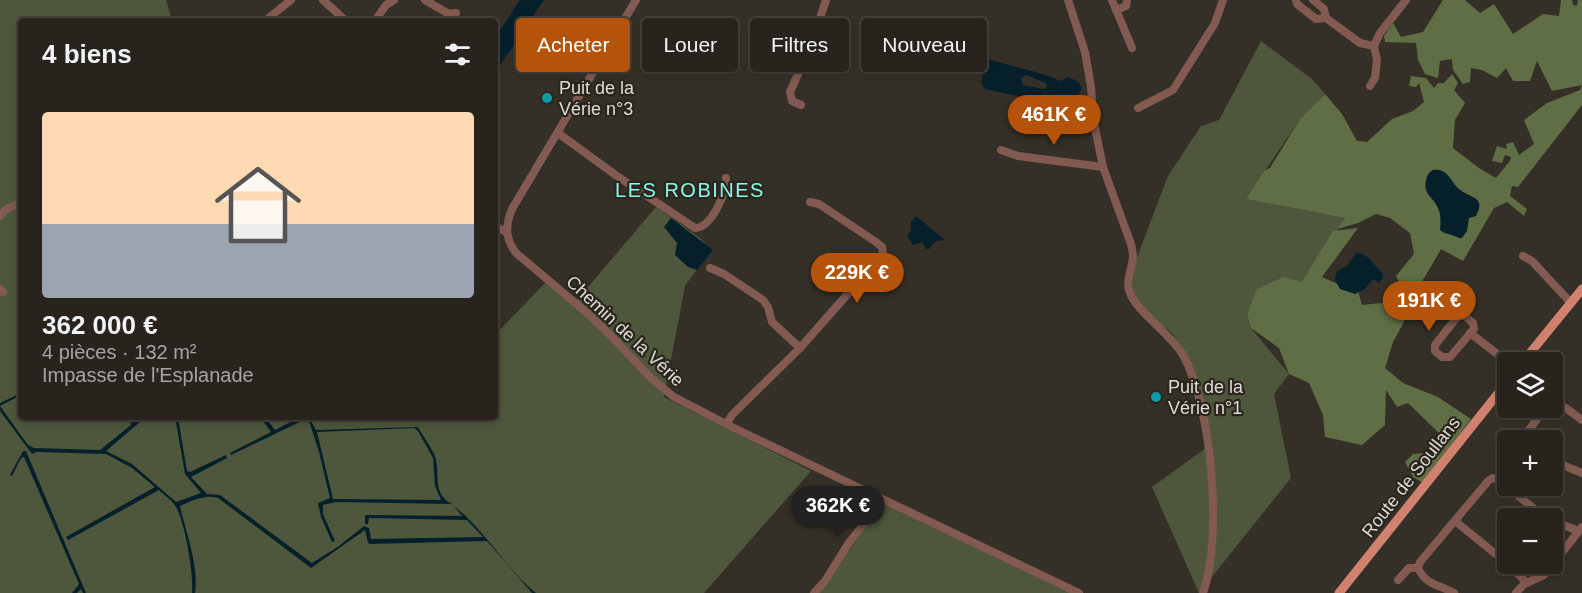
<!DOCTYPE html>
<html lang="fr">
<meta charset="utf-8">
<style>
:root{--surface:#28241d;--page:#34302a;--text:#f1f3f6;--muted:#a5a4a4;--line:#44413b;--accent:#b45309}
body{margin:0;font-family:Helvetica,sans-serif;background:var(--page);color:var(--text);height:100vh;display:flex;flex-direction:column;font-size:22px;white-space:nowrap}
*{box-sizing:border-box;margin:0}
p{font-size:20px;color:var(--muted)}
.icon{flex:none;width:33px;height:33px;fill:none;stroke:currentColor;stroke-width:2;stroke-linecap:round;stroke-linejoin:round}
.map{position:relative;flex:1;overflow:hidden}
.drawer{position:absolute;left:18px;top:18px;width:480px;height:402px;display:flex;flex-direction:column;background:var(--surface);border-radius:6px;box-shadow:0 3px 9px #0003,0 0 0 2px var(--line)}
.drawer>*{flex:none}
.guide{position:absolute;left:516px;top:18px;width:570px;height:54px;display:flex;gap:12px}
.buttons{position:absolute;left:1497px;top:352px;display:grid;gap:12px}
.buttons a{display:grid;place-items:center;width:66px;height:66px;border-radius:6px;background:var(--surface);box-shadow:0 3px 9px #0003,0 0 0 2px var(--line);font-size:30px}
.price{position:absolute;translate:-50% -51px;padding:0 14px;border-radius:21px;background:var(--accent);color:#fff;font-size:20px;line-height:39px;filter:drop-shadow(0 2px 3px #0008)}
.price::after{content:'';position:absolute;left:50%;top:36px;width:18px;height:14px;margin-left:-9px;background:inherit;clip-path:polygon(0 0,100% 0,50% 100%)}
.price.active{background:#222;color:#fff}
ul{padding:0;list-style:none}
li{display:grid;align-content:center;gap:12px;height:318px;padding:0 24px}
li+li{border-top:2px solid var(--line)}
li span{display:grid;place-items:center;height:186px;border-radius:6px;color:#555}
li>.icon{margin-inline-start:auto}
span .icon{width:108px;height:108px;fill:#fffc;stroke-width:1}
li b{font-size:26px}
h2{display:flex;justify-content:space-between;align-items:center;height:72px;padding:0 24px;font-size:26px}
.pill{padding:0 21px;border-radius:6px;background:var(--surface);box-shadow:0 3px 9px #0003,0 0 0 2px var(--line);font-size:21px;line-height:54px}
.pill.active{background:var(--accent);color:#fff}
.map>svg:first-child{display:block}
.green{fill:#4e573c}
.forest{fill:#606e45}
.water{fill:#06202b;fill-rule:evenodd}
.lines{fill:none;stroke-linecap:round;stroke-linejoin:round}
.minor{stroke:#825a51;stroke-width:8}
.major{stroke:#d1816f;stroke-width:9}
.culture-dot{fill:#0f9aa8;stroke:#2b261d;stroke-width:2}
.labels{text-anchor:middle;stroke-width:4.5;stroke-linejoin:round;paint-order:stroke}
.poi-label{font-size:18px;fill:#dedcd6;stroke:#2b261d;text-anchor:start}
.street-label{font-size:18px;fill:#dedcd6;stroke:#2b261d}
.neighbourhood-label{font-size:20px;letter-spacing:1.5px;fill:#8bf5ed;stroke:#2b261d}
</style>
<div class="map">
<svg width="1582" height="593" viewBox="0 0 1582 593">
<rect width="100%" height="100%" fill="#353027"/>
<g class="green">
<polygon points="0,0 166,0 172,21 21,21 21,417 495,417 495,335 550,278 577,300 656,207 700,238 711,250 685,286 664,397 811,471 704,593 0,593"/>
<polygon points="1261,41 1312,79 1325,94 1300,119 1246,199 1345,218 1298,292 1258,289 1247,314 1251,328 1289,374 1274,394 1291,478 1199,593 1152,487 1210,445 1194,374 1172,333 1141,309 1131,292 1135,263 1168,176 1201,126 1219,120"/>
<polygon points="884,504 1071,593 816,593"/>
</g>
<g class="forest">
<polygon points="1443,0 1465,0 1480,13 1494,4 1513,34 1543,14 1559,16 1561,0 1572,0 1573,5 1577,6 1578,0 1582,0 1582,85 1552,91 1537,61 1530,81 1513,81 1506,68 1497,78 1482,70 1471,68 1470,82 1463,84 1453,70 1452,59 1440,61 1438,78 1425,74 1418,60 1416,43 1385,42 1384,36 1393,23 1401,37 1423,32"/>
<polygon points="1452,74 1458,83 1454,90 1465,103 1455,120 1453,148 1479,168 1496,178 1510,161 1511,157 1505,155 1502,163 1492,161 1497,146 1507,149 1506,144 1513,142 1519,155 1534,144 1524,120 1547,103 1580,90 1582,85 1582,105 1518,187 1512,186 1510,196 1527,209 1524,216 1507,202 1494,208 1463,261 1441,249 1416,292 1404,322 1393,342 1385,368 1403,383 1438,397 1471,419 1423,483 1413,477 1405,462 1413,454 1436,452 1440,434 1408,403 1397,407 1386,390 1385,425 1362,445 1325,437 1323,415 1309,383 1289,374 1279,348 1251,328 1247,314 1257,289 1284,277 1302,282 1333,231 1358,228 1322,277 1342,286 1358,291 1362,305 1391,302 1402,287 1396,276 1414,254 1410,233 1390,218 1376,214 1358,223 1337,229 1345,218 1246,199 1264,171 1270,168 1300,119 1325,94 1342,114 1357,141 1367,142 1392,119 1413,111 1424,102 1419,83 1416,87 1409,86 1411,76 1426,78 1434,88 1438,83 1444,83"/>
</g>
<g class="water">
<polygon points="520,0 544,0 495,73 495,38"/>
<path d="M987,59l56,15 18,7 7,-4 11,5 3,6 -6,11 2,4 -1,6 -92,-20 -4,-6zM1026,75l20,8 1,4 -3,2 -21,-4 -2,-7z"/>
<path d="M1433,170c15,-2 17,11 26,19 10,9 28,7 17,27l-7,2 -2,13 -5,7h-3c-7,-4 -15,-4 -19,-8 1,-9 1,-16 -3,-24 -5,-10 -14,-12 -11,-25 1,-6 2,-8 7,-11z"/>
<polygon points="916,216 945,240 936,241 929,249 926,249 922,242 913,245 907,236 911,230 911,222"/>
<polygon points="671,218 713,250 697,270 688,267 675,255 677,243 664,227"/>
<path d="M1356,253c11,1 13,6 20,13 4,5 7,5 7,12l-4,5 -6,-4 -8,10 -10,5 -15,-5 -5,-9 2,-9 10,-5z"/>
<path d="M21,393v2l-21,11 28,39 6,3 66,2 31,-25v-2l-7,-6h5l11,5 -34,29 26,13 44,38 25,-9 -16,-19 -10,-57h3l9,54 3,1 36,-17 1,3 -36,19 16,17 13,1 92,68 27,-17 25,-20 5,2 2,11 112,-2 -16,-17 -98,-2 -1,6h-3v-9l97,1 -8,-10c32,25 51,62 82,87h-4l-45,-52 -117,3 -2,-1 -3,-13 -54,38 -93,-70c-13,-4 -26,3 -38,8 6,27 19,59 15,87h-3c2,-17 -7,-71 -16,-86 -3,-6 -12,-12 -17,-17l-91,50 -2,-3 89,-50 -23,-19 -26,-14 -70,-2 -4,2 -32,-43v-8z"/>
<path d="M260,417h5l10,13 25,-13h9l7,13 102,-3c5,9 13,20 17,29 6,18 -4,37 17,48l-116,-2 -13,3v9l12,27 -3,1 -11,-25 -3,-14 12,-5 -11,-46 -11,-34 -77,37 -1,-2 41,-21zM414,428l4,3 15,27 2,28 6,14 -108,-1 -16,-67z"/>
<polygon points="23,451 26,451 86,593 83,593 81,589 77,593 72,593 79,584 24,457 21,458 12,476 10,475"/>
</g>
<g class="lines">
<g class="minor">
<polyline points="323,0 346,21"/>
<polyline points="425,0 449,14 456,13"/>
<path d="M636,0l-124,209c-7,17 -7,29 4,44l70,59 22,21 44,46 22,18 60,31 345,165"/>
<path d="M1068,0l17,52 6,35 2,31 10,49 28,77c1,4 2,9 2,13 -1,12 -8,25 -3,36 7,19 41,41 53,62 29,52 40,182 20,238"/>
<polyline points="1112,0 1132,48"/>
<polyline points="1296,0 1297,4 1316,19 1326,18 1360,43 1374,46"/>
<polyline points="1313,0 1324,9 1326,18"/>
<polyline points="1116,10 1126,6 1127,0"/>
<polyline points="265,21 291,0"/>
<polyline points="375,21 386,5 394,0"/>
<polyline points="1370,86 1375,78 1377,60 1374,46 1380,33 1406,0"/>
<polyline points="801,105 792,101 790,92 811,45 826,0"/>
<polyline points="1138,108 1173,90 1215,23 1223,0"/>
<path d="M558,133l59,43 78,52c16,0 32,-35 31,-50"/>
<polyline points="1001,150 1018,156 1103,167"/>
<polyline points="0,216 5,210 21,202"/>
<polyline points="495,226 506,232"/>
<polyline points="1523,256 1532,261 1571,303"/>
<polyline points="710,268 724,274 763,300 768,307 772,322 800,348"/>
<polyline points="0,289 3,292"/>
<polygon points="1458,316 1465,316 1473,323 1474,329 1450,357 1442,357 1435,351 1435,345"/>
<polyline points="1470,333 1509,363"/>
<polyline points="1552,398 1582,420"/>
<polyline points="726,424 732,415 800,348 883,254 882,247 876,242 819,204 810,202"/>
<polyline points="1534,441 1530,438 1529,430 1545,408"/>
<polyline points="1552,456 1565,466 1582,473"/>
<polyline points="1455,521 1508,564"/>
<polyline points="1552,521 1579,531"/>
<polyline points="1508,564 1527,583"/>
<polyline points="1398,580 1409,568 1418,568"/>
<polyline points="814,593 825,581 848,544 883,500"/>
<path d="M1454,593c-13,-8 -28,-7 -36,-25l2,-6 69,-82 4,-2 4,1 50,40"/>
<polyline points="1516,593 1524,584 1544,575 1582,527"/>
</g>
<g class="major">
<polyline points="1522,363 1582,289"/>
<polyline points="1339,593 1508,381"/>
</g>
</g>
<g class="culture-dot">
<circle cx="547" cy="98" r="6"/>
<circle cx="1156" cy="397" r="6"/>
</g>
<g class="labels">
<g class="poi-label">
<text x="559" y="94">Puit de la<tspan x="559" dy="21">Vérie n°3</tspan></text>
<text x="1168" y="393">Puit de la<tspan x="1168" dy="21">Vérie n°1</tspan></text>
</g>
<g class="street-label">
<text transform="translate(625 331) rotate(43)" y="6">Chemin de la Vérie</text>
<text transform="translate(1411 477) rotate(-52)" y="6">Route de Soullans</text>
</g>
<g class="neighbourhood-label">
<text x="690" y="197">LES ROBINES</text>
</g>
</g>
</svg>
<div class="buttons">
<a><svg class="icon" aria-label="layers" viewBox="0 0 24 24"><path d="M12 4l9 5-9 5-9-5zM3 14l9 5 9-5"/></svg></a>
<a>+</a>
<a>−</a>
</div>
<b class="price" style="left:1054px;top:146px">461K €</b>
<b class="price" style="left:857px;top:304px">229K €</b>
<b class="price" style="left:1429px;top:332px">191K €</b>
<b class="price active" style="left:838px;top:537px">362K €</b>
<div class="guide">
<a class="pill active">Acheter</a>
<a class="pill">Louer</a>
<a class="pill">Filtres</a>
<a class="pill">Nouveau</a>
</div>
<section class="drawer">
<h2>4 biens<svg class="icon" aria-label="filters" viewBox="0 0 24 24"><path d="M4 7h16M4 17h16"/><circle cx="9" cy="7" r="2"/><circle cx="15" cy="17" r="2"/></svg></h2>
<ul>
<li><span style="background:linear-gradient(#ffd9b3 60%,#9aa5b1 0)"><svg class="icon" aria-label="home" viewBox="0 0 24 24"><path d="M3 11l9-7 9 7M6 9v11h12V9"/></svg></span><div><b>362 000 €</b><p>4 pièces · 132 m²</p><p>Impasse de l'Esplanade</p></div></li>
</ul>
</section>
</div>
